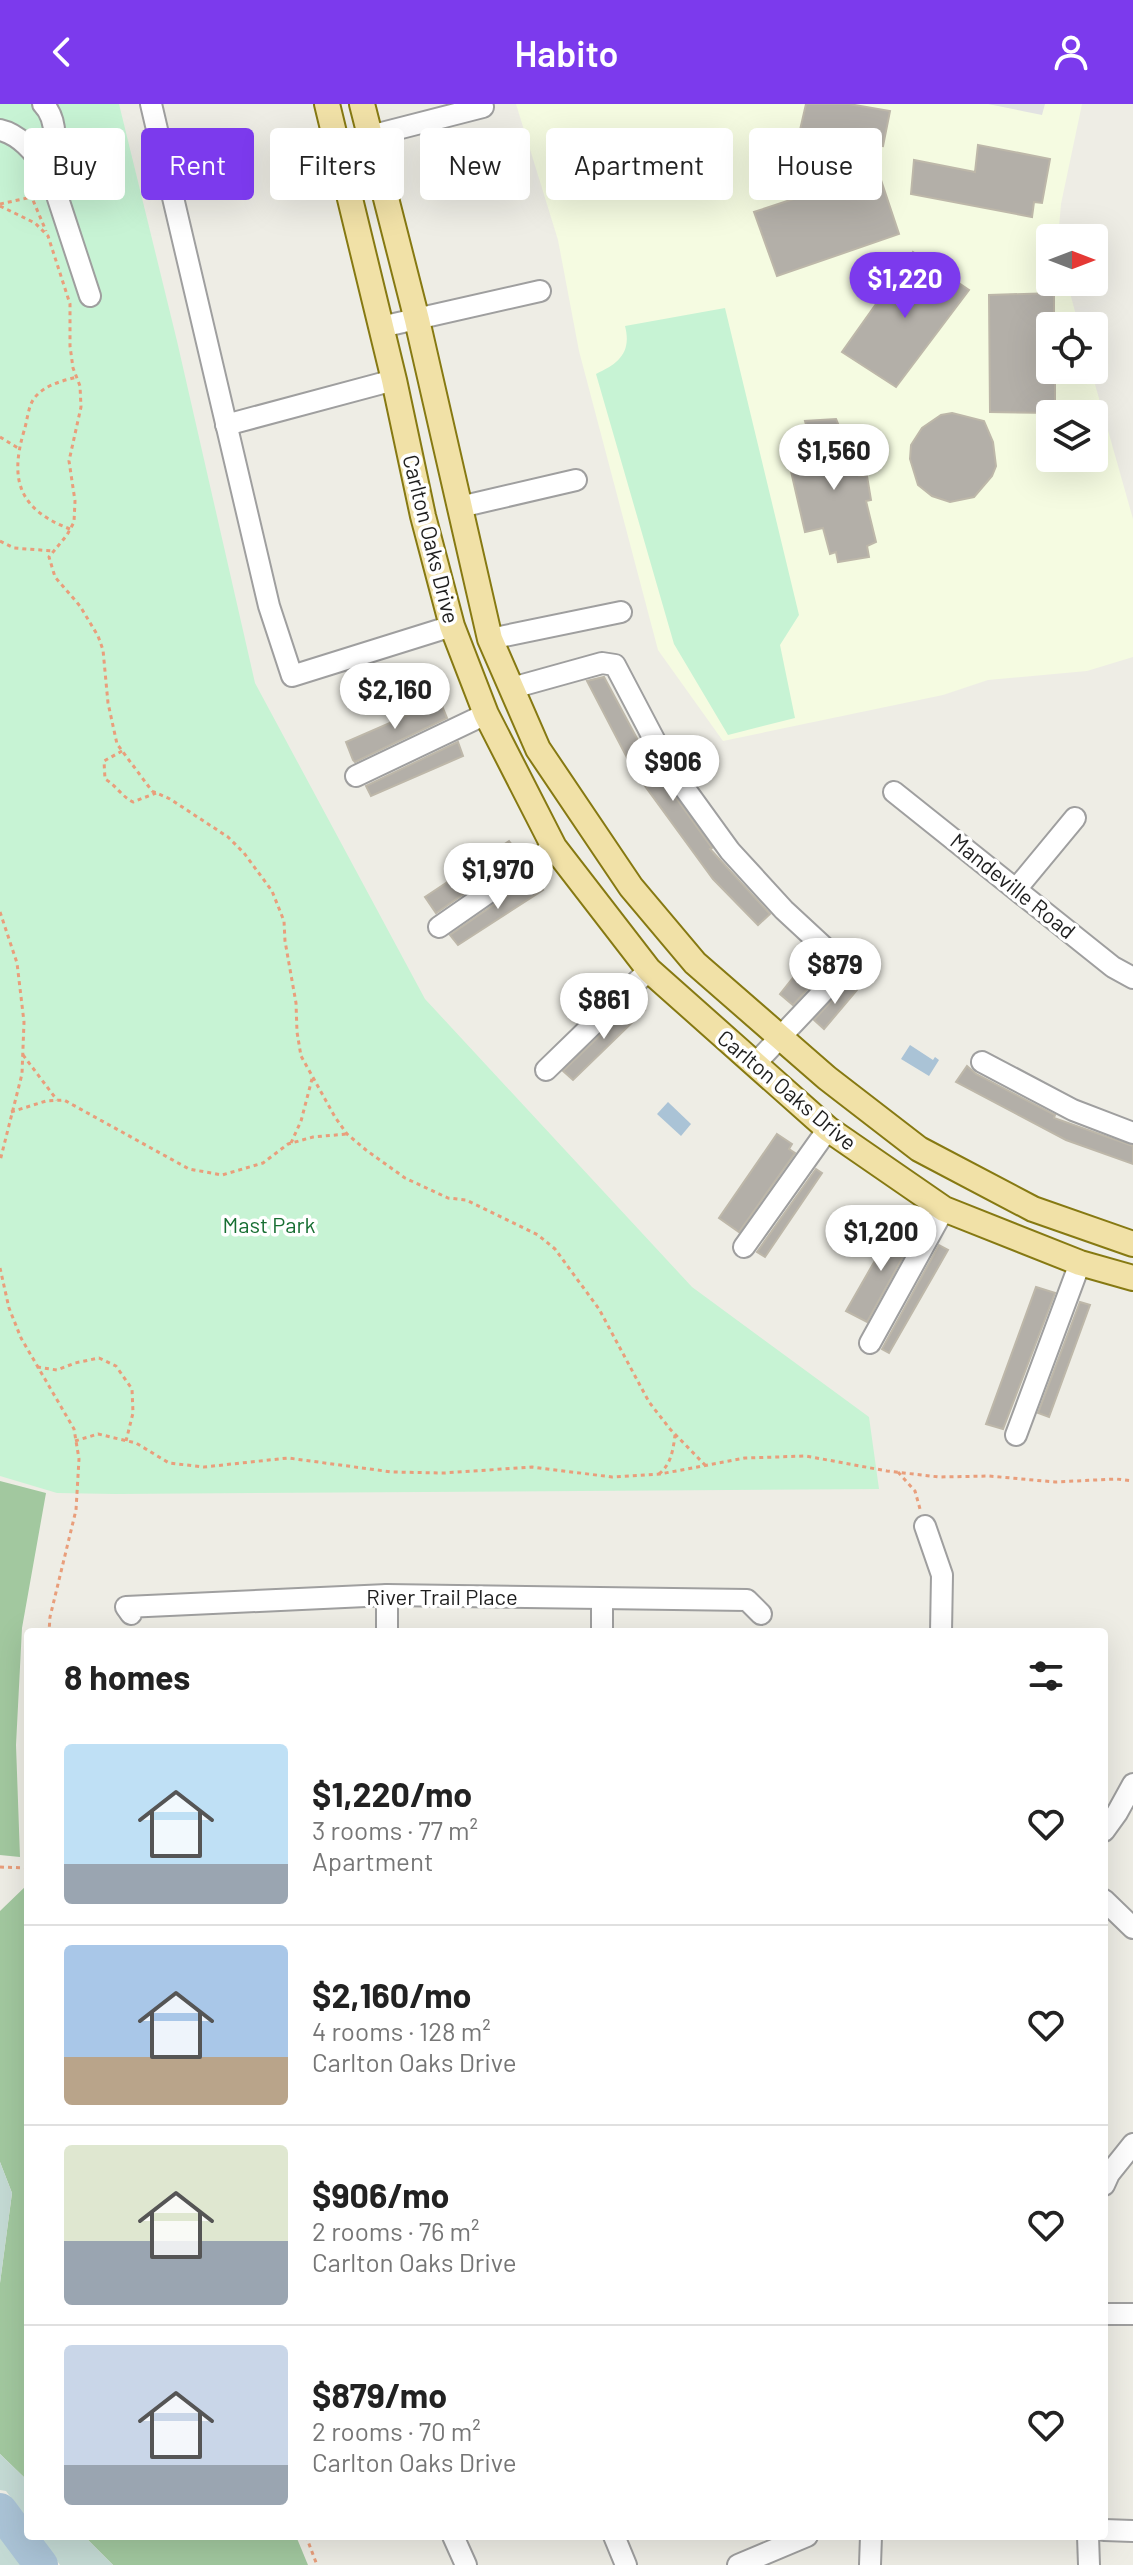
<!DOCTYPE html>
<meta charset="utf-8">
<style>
:root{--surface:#fff;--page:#f6f6f6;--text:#222;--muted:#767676;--line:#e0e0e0;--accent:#7c3aed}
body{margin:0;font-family:Barlow,sans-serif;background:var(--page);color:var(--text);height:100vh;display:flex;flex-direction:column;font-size:30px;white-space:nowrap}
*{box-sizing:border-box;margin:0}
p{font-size:26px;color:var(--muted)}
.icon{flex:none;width:44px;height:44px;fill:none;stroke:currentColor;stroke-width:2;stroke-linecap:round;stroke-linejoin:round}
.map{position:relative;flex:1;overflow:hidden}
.drawer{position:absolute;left:24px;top:1524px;width:1084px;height:912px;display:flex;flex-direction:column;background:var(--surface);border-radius:8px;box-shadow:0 8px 32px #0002}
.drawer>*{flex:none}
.hud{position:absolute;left:24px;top:24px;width:1086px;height:72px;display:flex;gap:16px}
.needle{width:52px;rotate:90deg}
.controls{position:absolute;left:1036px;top:120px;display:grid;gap:16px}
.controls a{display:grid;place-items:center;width:72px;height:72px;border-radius:8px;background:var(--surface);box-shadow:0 8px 32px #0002;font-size:40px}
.price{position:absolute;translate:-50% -68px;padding:0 18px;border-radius:28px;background:#fff;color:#222;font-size:26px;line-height:52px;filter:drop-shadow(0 2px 4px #0008)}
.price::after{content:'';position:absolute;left:50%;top:48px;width:24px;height:18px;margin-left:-12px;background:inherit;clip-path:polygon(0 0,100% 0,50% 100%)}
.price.on{background:var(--accent);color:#fff}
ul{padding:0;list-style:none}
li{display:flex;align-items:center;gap:24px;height:200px;padding:0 40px}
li+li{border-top:2px solid var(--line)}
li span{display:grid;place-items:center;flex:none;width:224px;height:160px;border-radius:8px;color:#555}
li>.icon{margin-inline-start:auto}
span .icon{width:96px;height:96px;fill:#fffc;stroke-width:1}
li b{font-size:34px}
h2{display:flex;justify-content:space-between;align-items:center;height:96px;padding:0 40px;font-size:34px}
.tag{padding:0 28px;border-radius:8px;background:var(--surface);box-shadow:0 8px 32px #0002;font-size:28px;line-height:72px}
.tag.on{background:var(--accent);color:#fff}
header{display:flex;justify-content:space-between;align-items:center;height:104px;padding:0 40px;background:var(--accent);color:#fff;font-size:36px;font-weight:600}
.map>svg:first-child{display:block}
.education{fill:#f5fbe1;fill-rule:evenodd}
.forest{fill:#a2c89f}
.wetland{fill:#c4dad4}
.park{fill:#c7f3d4}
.parking{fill:#e2e2e2}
.water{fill:#aac3d6}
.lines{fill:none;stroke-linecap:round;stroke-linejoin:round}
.river{stroke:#aac3d6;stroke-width:34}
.building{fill:#b3afa8;stroke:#bdb7a9;stroke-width:2}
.minor-casing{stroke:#9f9f9f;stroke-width:24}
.major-casing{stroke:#867912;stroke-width:28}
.path{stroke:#e99e7b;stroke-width:3;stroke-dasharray:4 4;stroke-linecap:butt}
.minor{stroke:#fff;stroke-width:20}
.major{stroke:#f1e1a7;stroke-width:24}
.labels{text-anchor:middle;stroke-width:7;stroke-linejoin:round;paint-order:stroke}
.street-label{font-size:22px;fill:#1e1e1e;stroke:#fff}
.park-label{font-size:22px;fill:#186f33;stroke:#fff}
</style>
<header><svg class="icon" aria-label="back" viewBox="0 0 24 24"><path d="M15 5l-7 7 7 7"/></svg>Habito<svg class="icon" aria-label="person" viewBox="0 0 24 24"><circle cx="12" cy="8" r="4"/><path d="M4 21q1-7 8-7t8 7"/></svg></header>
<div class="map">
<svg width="1133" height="2461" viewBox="0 0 1133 2461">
<rect width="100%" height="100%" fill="#eeede5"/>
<path class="education" d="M516,0h566l-21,100 -3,34h-8v44h17l12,44h-29v44h41l42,149v138l-46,14 -99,9 -45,15 -220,46 -65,-91 -79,-299 -21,-111zM1050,310h44v44h-44z"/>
<g class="forest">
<polygon points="0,1377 46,1389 22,1524 16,1641 20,1753 0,1751"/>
<polygon points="28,1780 28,2377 0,2350 0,2179 12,2089 0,2058 0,1807"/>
<polygon points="84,2432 296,2432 308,2461 113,2461"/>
</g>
<g class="wetland">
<polygon points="0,2058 12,2089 0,2179"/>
<polygon points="0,2350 28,2377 28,2416 6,2387 0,2386"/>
<polygon points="0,2429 27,2461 0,2461"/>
<polygon points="40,2432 84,2432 113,2461 60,2461"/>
</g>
<g class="park">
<polygon points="0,0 119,0 177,237 255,579 425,895 692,1183 869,1313 879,1385 115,1390 57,1389 0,1372"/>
<path d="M725,204l74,307 -19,30 15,73 -67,17 -54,-91 -78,-270c22,-10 36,-21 29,-48z"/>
</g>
<polygon class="parking" points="988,0 1045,0 1042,11"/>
<g class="water">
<polygon points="910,941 933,956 935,953 939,956 929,972 901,955"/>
<polygon points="668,998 691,1020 681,1032 657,1010"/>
</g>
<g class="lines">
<polyline class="river" points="0,2406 41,2461"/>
</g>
<g class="building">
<polygon points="806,0 849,0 890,7 883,42 849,37 846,44 834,39 835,33 800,26"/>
<polygon points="978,41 1050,55 1042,99 1034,98 1032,113 911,90 914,56 975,68"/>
<polygon points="878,67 899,130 777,172 754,108"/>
<polygon points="913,148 969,186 896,283 842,248"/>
<polygon points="1054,189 1054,222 1050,222 1050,266 1055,266 1055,309 990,308 989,191"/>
<polygon points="952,309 984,317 993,338 996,362 992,372 974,393 950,398 932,392 918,381 910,355 911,341 922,324 941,311"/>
<polygon points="836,315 841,327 851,325 859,372 867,372 871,396 866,397 876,438 867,442 869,453 838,458 836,448 830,450 823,424 805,428 790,363 808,357 811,341 805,317"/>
<polygon points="604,573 648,655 712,744 710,745 770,810 758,821 713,775 634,667 587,577"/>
<polygon points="440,597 447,614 355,658 353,656 346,638"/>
<polygon points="458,638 463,652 371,692 366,682"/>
<polygon points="509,737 520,751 436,809 425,793"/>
<polygon points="534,773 543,786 458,841 450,831"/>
<polygon points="812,850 826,863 824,867 793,901 780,890"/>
<polygon points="848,879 857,886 824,925 814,916"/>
<polygon points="637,896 645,906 573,976 563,967"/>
<polygon points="967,962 976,970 1055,1011 1054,1014 1133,1042 1133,1060 1066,1036 956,978"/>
<polygon points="777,1030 792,1040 789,1045 795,1049 739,1128 719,1114"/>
<polygon points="816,1065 822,1069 765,1153 757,1148"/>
<polygon points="896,1120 916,1129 867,1218 846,1207"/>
<polygon points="939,1141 948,1146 889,1249 882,1245"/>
<polygon points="1036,1183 1055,1189 1003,1325 986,1320"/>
<polygon points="1080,1198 1090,1201 1049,1313 1038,1309"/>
</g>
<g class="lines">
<defs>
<g id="minor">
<polyline points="151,0 269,502 292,572 452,522"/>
<path d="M0,26c18,4 36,22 44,39l4,-1c9,-18 10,-49 -5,-64"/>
<polyline points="370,32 483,3"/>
<polyline points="48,64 90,192"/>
<polyline points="381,223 540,187"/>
<polyline points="226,321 394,276"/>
<polyline points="460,403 576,376"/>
<polyline points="490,535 621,508"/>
<polyline points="512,584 602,559 615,561 667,660 730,747 784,806 838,856 840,861 836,874 755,960"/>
<polyline points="356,672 486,610"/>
<polyline points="894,688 1113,863 1133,874"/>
<polyline points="1017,784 1075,714"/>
<polyline points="439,823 554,743"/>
<polyline points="982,958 1073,1006 1133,1029"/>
<polyline points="546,966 649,866"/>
<polyline points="744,1143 828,1025"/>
<polyline points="870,1239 944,1105"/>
<polyline points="1016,1331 1080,1159"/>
<polyline points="925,1422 942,1471 941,1528"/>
<polyline points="131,1510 126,1503 387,1491 747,1496 761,1510"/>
<polyline points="387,1528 387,1491"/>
<polyline points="602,1528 602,1495"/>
<polyline points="1104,1727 1117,1709 1133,1680"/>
<polyline points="1104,1796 1133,1824"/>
<polyline points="1104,2081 1109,2070 1133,2040"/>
<polyline points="1104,2210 1133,2210"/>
<polyline points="1104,2426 1133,2427"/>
<polyline points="453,2432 466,2461"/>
<polyline points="614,2432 626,2461"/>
<polyline points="1088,2432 1089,2461"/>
<polyline points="738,2461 807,2432"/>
<polyline points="870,2461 871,2432"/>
</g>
<g id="major">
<polyline points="327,0 394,276 423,412 452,522 486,610 554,743 649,866 828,1025 944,1105 1080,1159 1133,1174"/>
<polyline points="362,0 417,216 490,535 538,645 631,783 695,859 827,974 919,1045 1033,1105 1133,1140"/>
</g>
</defs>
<use href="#minor" class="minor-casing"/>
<use href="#major" class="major-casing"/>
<g class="path">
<polyline points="27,82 46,127"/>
<polyline points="0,100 32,93"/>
<polyline points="0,102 35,119 48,132 70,200 70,242 73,264 80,282 81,303 69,357 75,397 74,418 67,431 49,453 55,473 80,502 98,532 103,546 108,599 117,640 152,687 170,695 228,733 244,749 272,787 284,817 285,837 296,899 297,928 301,952 335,1013 347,1030 366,1046 405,1074 448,1094 466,1096 538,1131 555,1145 599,1205 649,1298 670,1325 706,1362"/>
<polyline points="0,333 18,344"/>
<path d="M70,425c-50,-19 -61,-48 -46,-98 3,-9 4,-23 9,-31 9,-14 28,-19 44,-23"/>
<polyline points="0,437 14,444 53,447"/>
<path d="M122,647l-18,10 1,18c12,7 16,17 28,23l23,-9"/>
<polyline points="0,808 17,859 24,918 22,970 0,1057"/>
<polyline points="23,951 57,996"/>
<polyline points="11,1008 46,997 64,996 189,1065 222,1071 263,1059 288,1040 313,1033 347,1030"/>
<polyline points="291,1039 301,1017 312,975"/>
<polyline points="0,1164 9,1204 21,1234 74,1325 79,1355 76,1406 50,1513 49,1528"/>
<polyline points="37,1263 57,1266 75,1259 99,1254 116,1262 132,1285 133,1309 126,1337"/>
<polyline points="75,1337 98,1330 136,1339 169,1359 204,1363 288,1354 392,1368 444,1369 532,1363 612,1373 660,1370 745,1354 806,1352 887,1367 939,1373 989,1372 1055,1378 1116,1375 1133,1377"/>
<polyline points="898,1368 915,1387 920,1405"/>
<path d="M659,1370c12,-10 14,-23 16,-39"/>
<polyline points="0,1763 28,1764"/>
<polyline points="306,2432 317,2461"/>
</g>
<use href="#minor" class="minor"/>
<use href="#major" class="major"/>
</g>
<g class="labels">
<g class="street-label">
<text transform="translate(431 435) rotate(76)" y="8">Carlton Oaks Drive</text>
<text transform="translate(1013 782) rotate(39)" y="8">Mandeville Road</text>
<text transform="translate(787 986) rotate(40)" y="8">Carlton Oaks Drive</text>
<text x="442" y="1501">River Trail Place</text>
</g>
<g class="park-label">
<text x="269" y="1129">Mast Park</text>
</g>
</g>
</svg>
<div class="controls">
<a><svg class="needle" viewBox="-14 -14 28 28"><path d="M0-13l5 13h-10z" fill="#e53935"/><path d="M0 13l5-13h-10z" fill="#767676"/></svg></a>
<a><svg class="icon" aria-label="locate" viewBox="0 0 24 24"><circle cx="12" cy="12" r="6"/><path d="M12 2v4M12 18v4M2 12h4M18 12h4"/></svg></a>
<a><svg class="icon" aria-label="layers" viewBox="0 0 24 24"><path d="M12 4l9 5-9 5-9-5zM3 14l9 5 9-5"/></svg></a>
</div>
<b class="price on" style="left:905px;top:216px">$1,220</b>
<b class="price" style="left:834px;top:388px">$1,560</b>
<b class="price" style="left:395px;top:627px">$2,160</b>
<b class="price" style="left:673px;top:699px">$906</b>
<b class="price" style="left:498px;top:807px">$1,970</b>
<b class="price" style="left:835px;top:902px">$879</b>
<b class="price" style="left:604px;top:937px">$861</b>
<b class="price" style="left:881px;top:1169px">$1,200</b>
<div class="hud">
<a class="tag">Buy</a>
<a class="tag on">Rent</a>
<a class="tag">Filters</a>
<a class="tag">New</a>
<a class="tag">Apartment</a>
<a class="tag">House</a>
</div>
<section class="drawer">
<h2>8 homes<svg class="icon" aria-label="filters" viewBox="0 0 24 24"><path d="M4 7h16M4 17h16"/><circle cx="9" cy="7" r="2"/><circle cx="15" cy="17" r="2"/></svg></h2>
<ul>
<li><span style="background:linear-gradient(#bfe0f5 75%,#9aa5b1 0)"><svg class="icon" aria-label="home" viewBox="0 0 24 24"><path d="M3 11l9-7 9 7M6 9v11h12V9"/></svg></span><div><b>$1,220/mo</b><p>3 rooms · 77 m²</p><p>Apartment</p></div><svg class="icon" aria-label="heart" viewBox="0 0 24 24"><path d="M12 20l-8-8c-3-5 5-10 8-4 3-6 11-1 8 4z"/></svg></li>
<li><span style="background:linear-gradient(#a9c7e8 70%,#b9a48a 0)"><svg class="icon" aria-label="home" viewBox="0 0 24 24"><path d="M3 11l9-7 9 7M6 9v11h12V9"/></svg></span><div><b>$2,160/mo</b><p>4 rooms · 128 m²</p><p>Carlton Oaks Drive</p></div><svg class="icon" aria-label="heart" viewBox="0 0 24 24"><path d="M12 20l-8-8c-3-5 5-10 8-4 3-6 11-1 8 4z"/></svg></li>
<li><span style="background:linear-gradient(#dfe7d0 60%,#9aa5b1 0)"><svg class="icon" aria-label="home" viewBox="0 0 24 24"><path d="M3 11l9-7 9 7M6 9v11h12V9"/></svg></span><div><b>$906/mo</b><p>2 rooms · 76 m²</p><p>Carlton Oaks Drive</p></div><svg class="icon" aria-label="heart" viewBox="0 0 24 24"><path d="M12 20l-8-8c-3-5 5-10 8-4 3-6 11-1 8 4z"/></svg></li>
<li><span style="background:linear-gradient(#c9d6e8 75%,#9aa5b1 0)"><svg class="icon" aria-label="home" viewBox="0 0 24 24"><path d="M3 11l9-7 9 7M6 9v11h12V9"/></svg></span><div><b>$879/mo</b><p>2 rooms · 70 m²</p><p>Carlton Oaks Drive</p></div><svg class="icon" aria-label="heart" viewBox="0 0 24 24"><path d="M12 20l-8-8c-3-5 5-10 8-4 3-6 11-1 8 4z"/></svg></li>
</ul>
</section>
</div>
